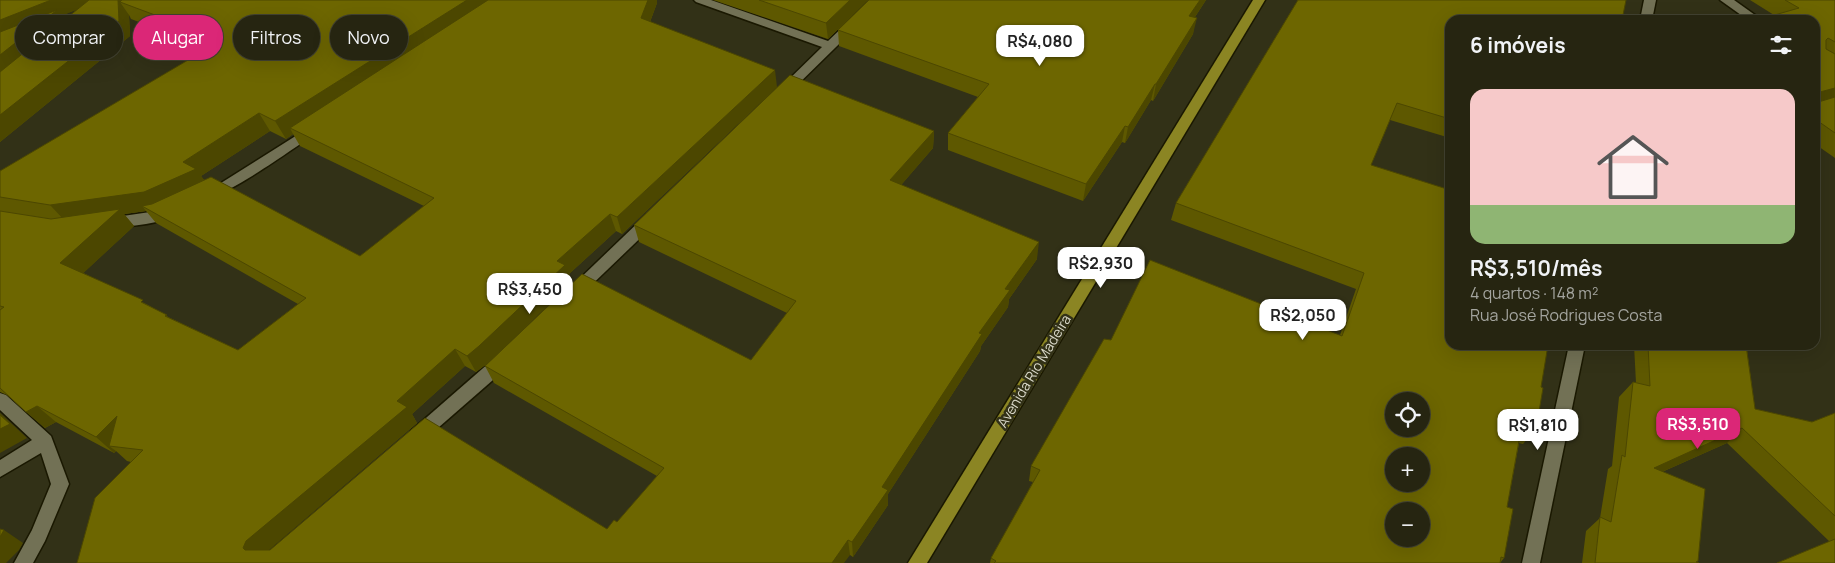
<!DOCTYPE html>
<html lang="pt">
<meta charset="utf-8">
<style>
:root{--surface:#262511;--page:#2e2d1a;--text:#f1f3f6;--muted:#a4a59f;--line:#424231;--accent:#db2777}
body{margin:0;font-family:Manrope,sans-serif;background:var(--page);color:var(--text);height:100vh;display:flex;flex-direction:column;font-size:19px;white-space:nowrap}
*{box-sizing:border-box;margin:0}
p{font-size:16px;color:var(--muted)}
.icon{flex:none;width:28px;height:28px;fill:none;stroke:currentColor;stroke-width:2;stroke-linecap:round;stroke-linejoin:round}
.map{position:relative;flex:1;overflow:hidden}
.side{position:absolute;left:1445px;top:15px;width:375px;height:335px;display:flex;flex-direction:column;background:var(--surface);border-radius:15px;box-shadow:0 5px 20px #0002,0 0 0 1px var(--line)}
.side>*{flex:none}
.hud{position:absolute;left:15px;top:15px;width:475px;height:45px;display:flex;gap:10px}
.controls{position:absolute;left:1385px;top:392px;display:grid;gap:10px}
.controls a{display:grid;place-items:center;width:45px;height:45px;border-radius:50%;background:var(--surface);box-shadow:0 5px 20px #0002,0 0 0 1px var(--line);font-size:25px}
.price{position:absolute;translate:-50% -42px;padding:0 11px;border-radius:10px;background:#fff;color:#222;font-size:16px;line-height:32px;filter:drop-shadow(0 1px 2px #0008)}
.price::after{content:'';position:absolute;left:50%;top:30px;width:15px;height:11px;margin-left:-8px;background:inherit;clip-path:polygon(0 0,100% 0,50% 100%)}
.price.on{background:var(--accent);color:#fff}
ul{padding:0;list-style:none}
li{display:grid;align-content:center;gap:10px;height:265px;padding:0 25px}
li+li{border-top:1px solid var(--line)}
li span{display:grid;place-items:center;height:155px;border-radius:15px;color:#555}
li>.icon{margin-inline-start:auto}
span .icon{width:90px;height:90px;fill:#fffc;stroke-width:1}
li b{font-size:21px}
h2{display:flex;justify-content:space-between;align-items:center;height:60px;padding:0 25px;font-size:21px}
.chip{padding:0 18px;border-radius:22px;background:var(--surface);box-shadow:0 5px 20px #0002,0 0 0 1px var(--line);font-size:18px;line-height:45px}
.chip.on{background:var(--accent);color:#fff}
.map>svg:first-child{display:block}
.lines{fill:none;stroke-linecap:round;stroke-linejoin:round}
.minor-casing{stroke:#1a1801;stroke-width:3}
.major-casing{stroke:#1a1801;stroke-width:3}
.minor{fill:#727155;fill-rule:evenodd}
.major{fill:#8b8523;fill-rule:evenodd}
.wall{fill:#5e5800;fill-rule:evenodd}
.shaded-wall{fill:#4c4700}
.building{fill:#6d6600;stroke:#4c4700;fill-rule:evenodd}
.labels{text-anchor:middle;stroke-width:5;stroke-linejoin:round;paint-order:stroke}
.street-label{font-size:14px;fill:#dbdacb;stroke:#323117}
</style>
<div class="map">
<svg width="1835" height="563" viewBox="0 0 1835 563">
<rect width="100%" height="100%" fill="#323117"/>
<g class="lines">
<defs>
<g id="minor">
<polygon points="694,0 711,0 828,41 871,0 884,0 787,95 779,95 777,92 779,89 822,47 696,2"/>
<polygon points="1644,0 1656,0 1652,20 1640,20"/>
<polygon points="1720,0 1734,0 1762,20 1748,20"/>
<path d="M313,125l5,1 2,3 -2,3c-19,12 -97,70 -114,65l-2,-3 2,-3 17,-8z"/>
<path d="M170,206l5,1 2,4c-8,14 -52,15 -68,17l-5,-1 -2,-4 2,-4 5,-1 48,-7z"/>
<polygon points="651,214 656,215 658,219 656,223 581,295 576,297 571,295 568,291 571,287 646,215"/>
<polygon points="1569,345 1585,345 1540,563 1522,563"/>
<polygon points="503,355 509,356 511,361 509,366 423,441 417,443 411,441 409,436 411,431 497,356"/>
<polygon points="0,393 6,395 51,436 69,484 45,541 33,563 14,563 32,530 51,484 41,453 0,477 0,460 32,440 0,410"/>
</g>
<polygon id="major" points="1253,0 1265,0 927,563 908,563"/>
</defs>
<use href="#minor" class="minor-casing"/>
<use href="#major" class="major-casing"/>
<use href="#minor" class="minor"/>
<use href="#major" class="major"/>
</g>
<g class="wall">
<path d="M0,0l657,3 -7,19 127,65 -155,147 -6,-3 -47,43 3,8 -84,81 -12,9 -11,-6 -53,48 5,9 -149,127 339,-21 10,-7 40,-46 -163,-93 -9,-17 266,-6 36,-47 -148,-71 -5,-17 300,-94 -1,17 -32,37 136,74 -28,40 -1,8 -27,39 -1,5 -92,143v11l-35,52 -3,-2 -773,8 54,-101 -4,-1 -11,-10 -2,2 -58,-31 -11,6 -38,-33 -7,-3v-221l209,-123 -78,-29 -2,-4 1,21 -130,106zM78,9l-14,11 -3,-4 9,-4zM270,131l16,8 7,-5 7,12 124,60 -64,50 -156,-76 -3,-4zM146,211l10,12 142,81 -60,46 -68,-32 -22,-13 -65,-32 51,-47 -10,-12z"/>
<polygon points="713,0 868,0 828,39"/>
<polygon points="869,0 1206,0 1195,17 1193,34 1153,101 1151,100 1125,143 1122,142 1083,201 948,150 948,133 978,97 839,46 838,30"/>
<polygon points="1298,0 1450,20 1450,138 1390,120 1371,165 1541,387 1536,429 1523,444 1519,443 1507,507 1504,558 1500,563 990,563 991,558 1033,482 1029,481 1031,466 1111,340 1340,335 1356,289 1171,220 1176,203"/>
<polygon points="1750,0 1835,0 1835,158 1815,144 1815,20 1774,15"/>
<polygon points="1634,345 1752,345 1747,350 1755,409 1812,422 1835,413 1835,563 1829,541 1727,443 1662,472 1697,562 1699,563 1582,563 1586,531 1600,518 1608,469 1612,466 1619,397 1633,382 1636,383"/>
</g>
<g class="shaded-wall">
<polygon points="51,0 101,0 61,16 68,25 0,81 0,20"/>
<polygon points="118,0 128,0 120,2 129,15 130,36 0,142 0,115"/>
<polygon points="467,0 500,0 290,128 293,134 286,139 275,121"/>
<polygon points="648,0 657,0 657,3 645,35 641,18"/>
<polygon points="850,0 868,0 828,39 826,23"/>
<polygon points="1200,0 1206,0 1185,32 1189,16"/>
<polygon points="1197,18 1193,34 1153,101 1156,84"/>
<polygon points="775,70 777,87 622,234 617,217"/>
<polygon points="1155,84 1151,100 1125,143 1128,127"/>
<polygon points="1835,88 1835,99 1815,105 1815,99 1820,92"/>
<polygon points="259,113 270,131 201,176 209,186 157,209 142,206 146,211 124,214 134,226 76,280 60,263 66,222 50,205 183,162"/>
<polygon points="1125,126 1122,142 1083,201 1086,184"/>
<polygon points="934,131 933,148 890,198 890,180"/>
<polygon points="610,214 616,231 569,274 572,282 488,363 476,372 467,356 557,261"/>
<polygon points="1039,242 1037,259 1009,299 1008,307 981,346 980,351 888,494 888,505 853,557 852,542 882,487 979,333 1005,289"/>
<polygon points="455,349 465,366 412,414 417,423 262,556 245,550 243,548 246,541 397,401"/>
<polygon points="37,406 56,422 45,428 26,412"/>
<polygon points="0,413 27,438 0,453"/>
<polygon points="117,416 109,446 116,451 114,453 96,437"/>
<polygon points="1742,428 1727,443 1639,482 1654,468"/>
<polygon points="4,530 23,543 19,550 6,563 0,563 0,537"/>
<polygon points="848,540 850,555 844,563 832,563"/>
</g>
<g class="building">
<polygon points="0,0 51,0 0,20"/>
<polygon points="89,0 118,0 119,21 0,115 0,72"/>
<polygon points="122,0 467,0 275,121 259,113 183,162 196,169 144,192 50,205 0,197 0,171 222,40 120,2"/>
<polygon points="488,0 648,0 641,18 775,70 617,217 610,214 557,261 565,265 479,346 467,356 455,349 397,401 407,407 246,541 243,548 245,550 270,550 425,418 607,529 614,520 617,522 664,468 485,366 582,274 751,360 796,301 634,225 790,75 934,131 890,180 1039,242 1005,289 1010,290 979,333 982,334 882,487 888,490 852,542 848,540 832,563 77,563 95,498 143,450 109,446 117,416 96,437 37,406 26,412 0,388 0,310 4,307 0,306 0,211 51,219 120,209 60,263 143,300 141,302 167,315 165,316 238,350 306,298 142,206 152,204 211,177 360,256 434,198 290,128"/>
<polygon points="759,0 850,0 826,23"/>
<polygon points="869,0 1200,0 1189,16 1197,18 1156,84 1155,84 1128,127 1125,126 1086,184 948,133 989,84 838,30"/>
<path d="M1298,0h328l-4,20h-172v99l-53,-16 -26,62 79,25v155h98l-7,42 2,1 -7,41 -14,-5 -15,83 6,2 -9,49 -3,-1 -1,6h-506l2,-2 -5,-3 49,-88 -9,-4 73,-127 7,1 39,-80 192,76 22,-63 -188,-70zM1394,401h27v28h-27zM1394,456h27v28h-27zM1394,511h27v28h-27z"/>
<polygon points="1785,0 1835,0 1835,42 1828,38 1826,40 1826,49 1835,54 1835,88 1820,92 1815,89 1815,20 1757,20 1799,8"/>
<polygon points="57,10 0,55 0,32"/>
<polygon points="1835,97 1835,133 1815,119 1815,103"/>
<polygon points="1648,345 1746,345 1755,409 1812,422 1835,413 1835,516 1742,428 1654,468 1705,489 1698,561 1696,562 1699,563 1595,563 1600,517 1611,522 1622,455 1625,457 1633,382 1650,386"/>
<polygon points="0,415 10,424 0,429"/>
<polygon points="0,529 4,530 0,537"/>
<polygon points="1835,539 1835,563 1777,563"/>
</g>
<g class="labels">
<g class="street-label">
<text transform="translate(1034 371) rotate(-59)" y="5">Avenida Rio Madeira</text>
</g>
</g>
</svg>
<div class="controls">
<a><svg class="icon" aria-label="locate" viewBox="0 0 24 24"><circle cx="12" cy="12" r="6"/><path d="M12 2v4M12 18v4M2 12h4M18 12h4"/></svg></a>
<a>+</a>
<a>−</a>
</div>
<b class="price" style="left:1040px;top:67px">R$4,080</b>
<b class="price" style="left:1101px;top:289px">R$2,930</b>
<b class="price" style="left:530px;top:315px">R$3,450</b>
<b class="price" style="left:1303px;top:341px">R$2,050</b>
<b class="price on" style="left:1698px;top:450px">R$3,510</b>
<b class="price" style="left:1538px;top:451px">R$1,810</b>
<div class="hud">
<a class="chip">Comprar</a>
<a class="chip on">Alugar</a>
<a class="chip">Filtros</a>
<a class="chip">Novo</a>
</div>
<section class="side">
<h2>6 imóveis<svg class="icon" aria-label="filters" viewBox="0 0 24 24"><path d="M4 7h16M4 17h16"/><circle cx="9" cy="7" r="2"/><circle cx="15" cy="17" r="2"/></svg></h2>
<ul>
<li><span style="background:linear-gradient(#f6c9c9 75%,#8fb573 0)"><svg class="icon" aria-label="home" viewBox="0 0 24 24"><path d="M3 11l9-7 9 7M6 9v11h12V9"/></svg></span><div><b>R$3,510/mês</b><p>4 quartos · 148 m²</p><p>Rua José Rodrigues Costa</p></div></li>
</ul>
</section>
</div>
